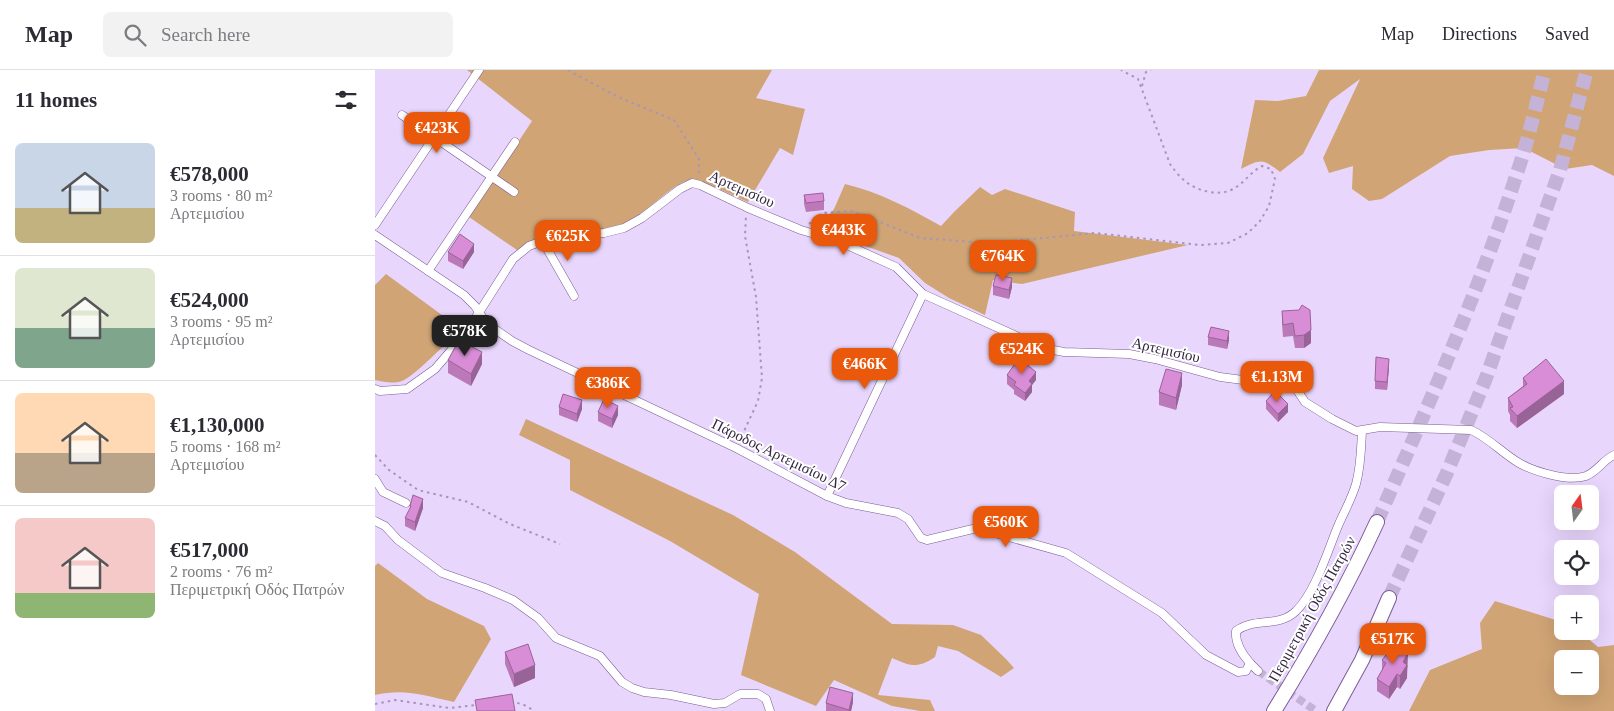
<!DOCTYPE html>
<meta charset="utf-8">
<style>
:root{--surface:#fff;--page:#f2f2f3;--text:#2b2b33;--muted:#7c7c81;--line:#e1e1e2;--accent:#ea580c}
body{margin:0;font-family:"Times New Roman",serif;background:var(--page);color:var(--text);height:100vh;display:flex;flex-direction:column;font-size:19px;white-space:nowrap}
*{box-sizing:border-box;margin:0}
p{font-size:16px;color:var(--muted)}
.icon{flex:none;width:28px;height:28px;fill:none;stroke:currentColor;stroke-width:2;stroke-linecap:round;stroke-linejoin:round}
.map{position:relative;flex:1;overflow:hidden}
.sheet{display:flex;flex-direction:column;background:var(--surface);width:375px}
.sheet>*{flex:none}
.needle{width:32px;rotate:14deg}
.fabs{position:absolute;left:1179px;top:415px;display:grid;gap:10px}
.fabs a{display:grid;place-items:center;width:45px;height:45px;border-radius:8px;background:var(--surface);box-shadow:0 5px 20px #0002;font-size:25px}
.price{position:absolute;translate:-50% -42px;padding:0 11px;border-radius:10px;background:var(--accent);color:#fff;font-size:16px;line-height:32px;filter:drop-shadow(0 1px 2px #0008)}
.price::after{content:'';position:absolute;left:50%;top:30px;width:15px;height:11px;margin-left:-8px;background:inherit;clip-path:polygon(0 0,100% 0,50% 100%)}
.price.active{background:#222;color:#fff}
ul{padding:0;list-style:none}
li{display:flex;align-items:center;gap:15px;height:125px;padding:0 15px}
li+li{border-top:1px solid var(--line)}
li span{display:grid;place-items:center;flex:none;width:140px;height:100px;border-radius:8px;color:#555}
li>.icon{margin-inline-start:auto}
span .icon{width:60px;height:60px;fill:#fffc;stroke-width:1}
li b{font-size:21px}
h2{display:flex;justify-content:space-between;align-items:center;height:60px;padding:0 15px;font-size:21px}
header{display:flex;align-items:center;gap:30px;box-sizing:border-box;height:70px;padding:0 25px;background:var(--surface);border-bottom:1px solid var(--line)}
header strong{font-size:24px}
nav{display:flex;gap:28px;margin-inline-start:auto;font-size:18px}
.search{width:350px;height:45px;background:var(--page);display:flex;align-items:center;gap:12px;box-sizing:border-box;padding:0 18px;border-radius:8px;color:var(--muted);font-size:19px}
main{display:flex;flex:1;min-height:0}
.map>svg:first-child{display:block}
.green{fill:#d0a475;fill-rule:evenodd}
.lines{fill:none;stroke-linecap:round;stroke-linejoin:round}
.street-tunnel{stroke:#c5b3d7;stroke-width:8;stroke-dasharray:8 4;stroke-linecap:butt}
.highway-tunnel{stroke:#c5b3d7;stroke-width:14;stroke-dasharray:14 7;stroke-linecap:butt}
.street-casing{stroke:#7a5c96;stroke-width:9}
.highway-casing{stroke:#7a5c96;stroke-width:16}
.path{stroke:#a796b8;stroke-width:2;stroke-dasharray:2.5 4;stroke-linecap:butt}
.street{stroke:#fff;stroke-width:8}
.highway{stroke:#fff;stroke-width:14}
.wall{fill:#bb79b9}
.shaded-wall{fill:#986396}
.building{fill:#d98dd7;stroke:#986396}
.labels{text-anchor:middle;stroke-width:4;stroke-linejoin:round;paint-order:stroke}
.street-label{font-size:15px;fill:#342740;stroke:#fff}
</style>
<header>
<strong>Map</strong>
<div class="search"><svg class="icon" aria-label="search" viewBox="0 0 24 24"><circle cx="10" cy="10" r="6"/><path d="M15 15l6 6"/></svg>Search here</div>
<nav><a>Map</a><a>Directions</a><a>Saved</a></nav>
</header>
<main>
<section class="sheet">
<h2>11 homes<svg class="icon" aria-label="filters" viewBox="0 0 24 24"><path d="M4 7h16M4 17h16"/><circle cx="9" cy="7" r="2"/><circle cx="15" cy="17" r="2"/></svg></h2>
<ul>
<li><span style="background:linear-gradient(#c9d6e8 65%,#c2b280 0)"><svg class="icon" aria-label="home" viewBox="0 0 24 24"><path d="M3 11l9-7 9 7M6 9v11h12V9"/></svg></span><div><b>€578,000</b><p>3 rooms · 80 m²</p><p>Αρτεμισίου</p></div></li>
<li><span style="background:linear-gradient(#dfe7d0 60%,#7fa58c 0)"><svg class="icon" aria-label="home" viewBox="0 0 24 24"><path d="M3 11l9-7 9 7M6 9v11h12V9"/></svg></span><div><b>€524,000</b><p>3 rooms · 95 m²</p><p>Αρτεμισίου</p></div></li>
<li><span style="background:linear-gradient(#ffd9b3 60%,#b9a48a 0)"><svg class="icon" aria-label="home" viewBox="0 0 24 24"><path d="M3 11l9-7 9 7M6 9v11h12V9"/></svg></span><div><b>€1,130,000</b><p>5 rooms · 168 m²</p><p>Αρτεμισίου</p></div></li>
<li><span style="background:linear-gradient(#f6c9c9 75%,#8fb573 0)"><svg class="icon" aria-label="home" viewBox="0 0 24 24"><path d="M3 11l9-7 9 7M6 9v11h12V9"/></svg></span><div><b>€517,000</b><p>2 rooms · 76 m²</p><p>Περιμετρική Οδός Πατρών</p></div></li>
</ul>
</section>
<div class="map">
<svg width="1239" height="641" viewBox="0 0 1239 641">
<rect width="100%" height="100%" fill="#e9d6fd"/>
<g class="green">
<path d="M92,0h305l-16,28 49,11 -12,46 -13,-7 -32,54c-15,-6 -45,-23 -61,-21 -13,2 -44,34 -60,42 -24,11 -51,5 -76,10 -13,3 -23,10 -34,17l-48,-33 63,-96z"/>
<path d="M944,0h295v106l-22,-11 -27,4 -41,-21 -35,2 -39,6 -68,43 -13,2 -17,-12 1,-23 -24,7 -6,-15 37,-79 -30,22 -27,53 -23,18c-18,-14 -19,-13 -39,-3l14,-69 23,1 28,-5z"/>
<path d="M470,114c34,8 66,25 96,42l13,-14 26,-25 12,8 13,-6 70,23 -1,19 114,14 -166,39 -29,-4 -8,35 -36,-17 -24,-15 -26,-25 -81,-29 16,-20z"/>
<path d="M11,204l75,55c-12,11 -46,47 -59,52 -9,3 -18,1 -27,-1v-95z"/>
<path d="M151,349l207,96 62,37 97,72 61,1 28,10 25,24 8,9 -13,9 -43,-26 -20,-5 -3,11c-18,12 -25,9 -43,1l-14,37 52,5 5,11h-15l-28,-5 -58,-26 -18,26 -75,-31 18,-81 -89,-53 -100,-51v-30l-51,-25z"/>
<path d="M3,493l49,36 57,27 7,13 -37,63c-28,-6 -49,-14 -79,-7v-129z"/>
<path d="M1120,531l67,21 1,9h16l19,16 16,-2v66h-205l21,-41 52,-21 -2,-26zM1188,589h27v27h-27z"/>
</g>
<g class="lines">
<polyline class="street-tunnel" points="883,601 941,641"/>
<g class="highway-tunnel">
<path d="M1002,452c50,-114 101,-228 139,-346 12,-34 20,-71 29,-106"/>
<polyline points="1014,528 1071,405 1111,308 1185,100 1212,0"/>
</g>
<defs>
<g id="street">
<polyline points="27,45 139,122"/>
<polyline points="0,155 104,0"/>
<path d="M0,165l89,60 11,11 11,17 26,18 17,9 207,98 91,48 19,7 52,10 10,6 13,19 6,2 50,-12 89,25 96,60 44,42 32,17 8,-1 4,-8c-8,-9 -15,-19 -14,-32 18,-14 43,-3 60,-20 19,-18 32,-61 42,-85 6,-14 14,-28 18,-42 5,-18 5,-35 6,-53"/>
<polyline points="167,170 199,226"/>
<polyline points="53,201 140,72"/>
<path d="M0,319l5,2 27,-2 28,-20 31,-36 47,-74 16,-13 27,-10 48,-3 20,-5 18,-10 38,-29 12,-6 8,2 48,23 53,22 37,11 58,26 27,27 120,54 21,4 65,2 26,5 65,18 23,3 24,-5 18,2 6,4 14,21 27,17 24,12 24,-4 91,3c18,8 31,23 48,33 16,9 50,19 67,13 12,-5 17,-16 28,-21"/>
<polyline points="0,409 8,422 31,433"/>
<polyline points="452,426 548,224"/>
<polyline points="0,451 10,456 23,470 67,503 110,518 138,530 163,548 181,568 225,586 247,612 257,618 269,622 296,625 339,634 350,633 365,624 383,624 391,629 395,641"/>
<polyline points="875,593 883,601"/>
</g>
<g id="highway">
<path d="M899,641c38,-61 73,-124 103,-189"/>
<polyline points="959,641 987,590 1014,528"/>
</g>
</defs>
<use href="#street" class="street-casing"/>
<use href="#highway" class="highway-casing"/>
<g class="path">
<polyline points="193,0 243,27 299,50 324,89 324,107"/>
<polyline points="767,16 771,2 776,0"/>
<path d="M434,154l13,-11 30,-2 68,27 70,5 105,-10 105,12 28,-2 20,-10 12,-12 9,-15 6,-27 -4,-10 -9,-3c-12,6 -19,19 -31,24 -12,6 -32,1 -42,-6 -8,-5 -14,-13 -19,-20l-32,-85 -17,-9"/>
<polyline points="364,372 383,331 387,308 381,227 370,166 371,145"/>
<polyline points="0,385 14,400 43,420 93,432 135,454 185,474"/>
<polyline points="136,631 149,635 160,641"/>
<polyline points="0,634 20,630 74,638 101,635"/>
</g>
<use href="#street" class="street"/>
<use href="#highway" class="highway"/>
</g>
<g class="wall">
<polygon points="429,125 449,131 449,140 431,142 429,134"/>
<polygon points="73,182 99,182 88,199 73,191"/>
<polygon points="618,216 637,217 634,229 618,225"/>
<polygon points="907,241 936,273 929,278 920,278 918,266 908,267 907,254"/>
<polygon points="833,267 854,270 852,279 833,275"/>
<polygon points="73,290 107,294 96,316 73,303"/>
<polygon points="1014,297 1012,320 1000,319 1000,311"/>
<polygon points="632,305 661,310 657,315 657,322 650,331 639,324 639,320 632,314"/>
<polygon points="1148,308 1189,324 1142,358 1135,351 1135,345 1133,341 1133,328 1148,316"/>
<polygon points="807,315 801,340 784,335 784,322"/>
<polygon points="891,331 913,342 903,352 891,339"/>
<polygon points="184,337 207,339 202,352 184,345"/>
<polygon points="223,342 243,345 237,358 223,351"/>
<polygon points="35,436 48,438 40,461 30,456 30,448 35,439"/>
<polygon points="130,582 160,608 139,617 130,594"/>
<polygon points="1007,590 1033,596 1032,598 1032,608 1025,619 1022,617 1014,629 1002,621 1002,609 1007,600"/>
<polygon points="478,632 476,641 451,641 451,633"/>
</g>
<g class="shaded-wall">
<polygon points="99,174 99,182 88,199 88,191"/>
<polygon points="637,208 637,217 634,229 634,220"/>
<polygon points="936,260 936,273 929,278 929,265"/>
<polygon points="854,261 854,270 852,279 852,271"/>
<polygon points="107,282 107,294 96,316 96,304"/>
<polygon points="1014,289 1014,297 1012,320 1012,312"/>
<polygon points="661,302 661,310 657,315 657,322 650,331 650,323 654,311"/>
<polygon points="807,303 807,315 801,340 801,328"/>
<polygon points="1189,311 1189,324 1142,358 1142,346"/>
<polygon points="207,330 207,339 202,352 202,344"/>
<polygon points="913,334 913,342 903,352 903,344"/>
<polygon points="243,336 243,345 237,358 237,349"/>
<polygon points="48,429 48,438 40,461 40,452"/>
<polygon points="1033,583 1032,608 1025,619 1025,606 1028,592"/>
<polygon points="160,595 160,608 139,617 139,604"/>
<polygon points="1022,604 1022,617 1014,629 1014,617"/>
<polygon points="478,623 478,632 476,641 474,641"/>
</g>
<g class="building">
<polygon points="448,123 449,131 431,133 429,125"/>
<polygon points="85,164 99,174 88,191 73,182"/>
<polygon points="621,205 637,208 634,220 618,216"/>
<polygon points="927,235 935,240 936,260 929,265 920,266 918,253 908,255 907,241 924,240"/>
<polygon points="836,257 854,261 852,271 833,267"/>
<polygon points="84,270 107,282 96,304 73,290"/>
<polygon points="1001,287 1014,289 1012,312 1000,311"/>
<polygon points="644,288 661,302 654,311 657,314 650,323 639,315 641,312 632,305"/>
<polygon points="1171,289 1189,311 1142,346 1135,338 1138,337 1133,328 1152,314 1148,308"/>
<polygon points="791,299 807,303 801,328 784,322"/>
<polygon points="900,321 913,334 903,344 891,331"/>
<polygon points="188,324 207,330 202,344 184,337"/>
<polygon points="229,329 243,336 237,349 223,342"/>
<polygon points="38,425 48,429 40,452 30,448 36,436 35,436"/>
<polygon points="153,574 160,595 139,604 130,582"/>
<polygon points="1019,575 1033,583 1028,592 1032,595 1025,606 1022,604 1014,617 1002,609 1011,593 1007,590"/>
<polygon points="455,617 478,623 474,640 451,633"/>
<polygon points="137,624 140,641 102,641 100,630"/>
</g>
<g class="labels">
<g class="street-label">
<text transform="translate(367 119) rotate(24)" y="5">Αρτεμισίου</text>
<text transform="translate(791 280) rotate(13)" y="5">Αρτεμισίου</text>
<text transform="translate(404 385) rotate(26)" y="5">Πάροδος Αρτεμισίου Δ7</text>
<text transform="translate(937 539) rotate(-61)" y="5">Περιμετρική Οδός Πατρών</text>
</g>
</g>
</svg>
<div class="fabs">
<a><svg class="needle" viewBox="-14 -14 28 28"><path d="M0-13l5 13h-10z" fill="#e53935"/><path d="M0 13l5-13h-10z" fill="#7c7c81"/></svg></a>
<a><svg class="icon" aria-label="locate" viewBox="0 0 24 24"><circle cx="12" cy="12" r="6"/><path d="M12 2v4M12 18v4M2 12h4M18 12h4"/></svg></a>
<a>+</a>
<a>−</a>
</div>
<b class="price" style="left:62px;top:84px">€423K</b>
<b class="price" style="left:469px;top:186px">€443K</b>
<b class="price" style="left:193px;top:192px">€625K</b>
<b class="price" style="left:628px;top:212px">€764K</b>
<b class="price active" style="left:90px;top:287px">€578K</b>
<b class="price" style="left:647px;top:305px">€524K</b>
<b class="price" style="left:490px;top:320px">€466K</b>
<b class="price" style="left:902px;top:333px">€1.13M</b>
<b class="price" style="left:233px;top:339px">€386K</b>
<b class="price" style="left:631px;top:478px">€560K</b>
<b class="price" style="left:1018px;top:595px">€517K</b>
</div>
</main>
